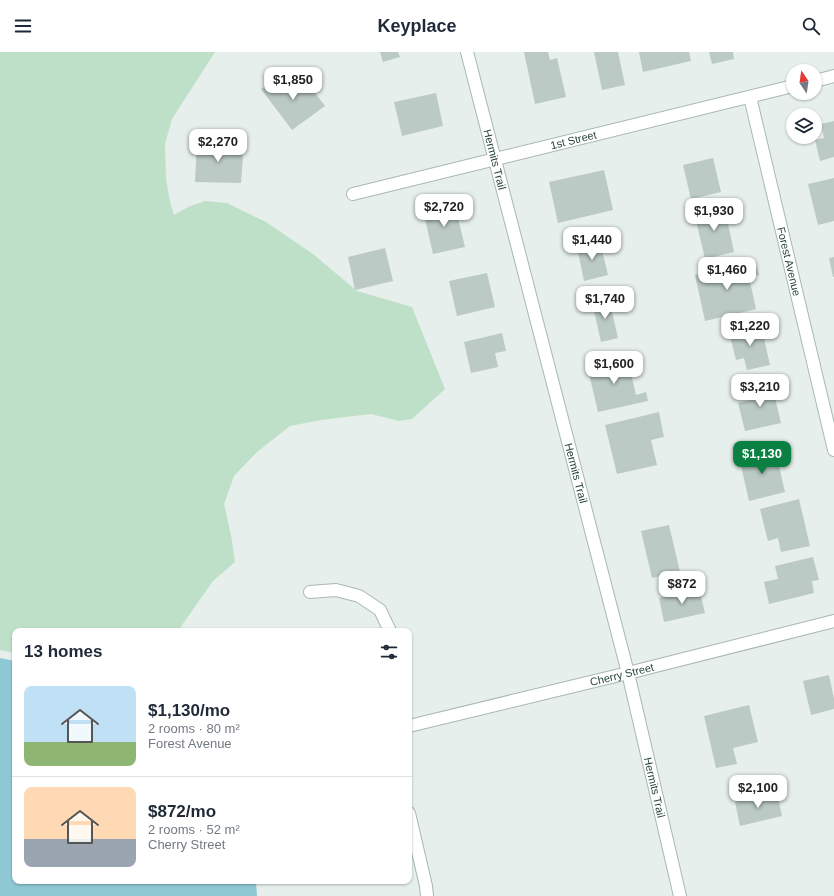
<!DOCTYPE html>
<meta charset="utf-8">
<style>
:root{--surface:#fff;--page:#f6f6f7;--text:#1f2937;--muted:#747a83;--line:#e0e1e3;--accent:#0b8043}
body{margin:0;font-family:Arial,sans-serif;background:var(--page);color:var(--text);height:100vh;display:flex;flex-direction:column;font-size:15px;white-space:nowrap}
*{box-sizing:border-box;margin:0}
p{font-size:13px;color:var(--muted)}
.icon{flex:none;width:22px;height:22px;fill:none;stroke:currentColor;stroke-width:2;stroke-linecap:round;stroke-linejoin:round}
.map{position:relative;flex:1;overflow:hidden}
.side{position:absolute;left:12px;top:576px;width:400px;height:256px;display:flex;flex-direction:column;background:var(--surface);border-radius:8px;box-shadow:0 1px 3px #0004}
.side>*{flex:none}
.needle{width:26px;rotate:347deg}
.tools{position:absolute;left:786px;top:12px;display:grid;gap:8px}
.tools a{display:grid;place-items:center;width:36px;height:36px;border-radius:50%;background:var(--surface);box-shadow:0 1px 3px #0004;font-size:20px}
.price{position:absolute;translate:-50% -34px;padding:0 9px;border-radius:8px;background:#fff;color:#222;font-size:13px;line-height:26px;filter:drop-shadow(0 1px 2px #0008)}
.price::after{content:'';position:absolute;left:50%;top:24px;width:12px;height:9px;margin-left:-6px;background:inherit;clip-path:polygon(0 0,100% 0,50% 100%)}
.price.selected{background:var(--accent);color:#fff}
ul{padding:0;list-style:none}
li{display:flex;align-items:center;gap:12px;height:100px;padding:0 12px}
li+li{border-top:1px solid var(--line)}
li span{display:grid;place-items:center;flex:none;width:112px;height:80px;border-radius:8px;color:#555}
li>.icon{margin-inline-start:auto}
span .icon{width:48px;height:48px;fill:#fffc;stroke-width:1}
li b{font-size:17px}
h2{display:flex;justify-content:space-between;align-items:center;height:48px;padding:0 12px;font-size:17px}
header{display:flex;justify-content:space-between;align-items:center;height:52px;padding:0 12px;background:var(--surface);font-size:18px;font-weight:600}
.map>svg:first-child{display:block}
.green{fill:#bfe0c8}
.water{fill:#8ec9d4}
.building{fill:#bbcac4}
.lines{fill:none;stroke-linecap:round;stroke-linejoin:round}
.minor-casing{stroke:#a8b8b2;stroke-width:14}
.minor{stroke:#fff;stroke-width:12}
.labels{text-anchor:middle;stroke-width:4;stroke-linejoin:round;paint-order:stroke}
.street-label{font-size:11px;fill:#24423a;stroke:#f7fbf9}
</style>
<header><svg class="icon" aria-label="menu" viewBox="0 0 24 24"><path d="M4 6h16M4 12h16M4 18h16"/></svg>Keyplace<svg class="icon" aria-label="search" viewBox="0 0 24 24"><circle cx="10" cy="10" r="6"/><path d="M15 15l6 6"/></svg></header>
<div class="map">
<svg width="834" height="844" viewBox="0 0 834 844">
<rect width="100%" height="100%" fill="#e6efeb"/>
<polygon class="green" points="0,0 215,0 172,67 165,92 166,126 170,150 174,163 188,155 205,149 227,151 266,170 313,202 357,239 412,255 445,337 412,367 399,369 371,362 321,368 290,374 257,400 234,424 224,452 231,483 235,510 213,529 180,576 175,579 15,579 15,601 0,598"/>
<polygon class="water" points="0,606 15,609 15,829 256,829 257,844 0,844"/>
<g class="building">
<polygon points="380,0 398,0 400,5 383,10"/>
<polygon points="524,0 548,0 550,8 557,6 566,45 535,52"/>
<polygon points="594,0 618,0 625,33 602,38"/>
<polygon points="639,0 689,0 691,9 643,20"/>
<polygon points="709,0 733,0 734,7 712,12"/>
<polygon points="282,22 295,39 307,30 325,54 292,78 261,37"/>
<polygon points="436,41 443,74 402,84 394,50"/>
<polygon points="834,69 834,105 820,109 815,88 824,86 821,72"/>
<polygon points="197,88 232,89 231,103 243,103 241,131 195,130"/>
<polygon points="713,106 721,140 691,147 683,113"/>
<polygon points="604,118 613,158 558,171 549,130"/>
<polygon points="834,126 834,169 818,173 808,132"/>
<polygon points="454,150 465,195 433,202 423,158"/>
<polygon points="724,153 734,200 705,207 694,160"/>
<polygon points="600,190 608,223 584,229 577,195"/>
<polygon points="385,196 393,229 355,238 348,205"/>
<polygon points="834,205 834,225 833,225 829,206"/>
<polygon points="755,209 759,223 749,225 756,257 705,269 695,223"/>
<polygon points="487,221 495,255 457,264 449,229"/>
<polygon points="609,246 618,286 601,290 592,250"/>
<polygon points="761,273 770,313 747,318 744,306 736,308 729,280"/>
<polygon points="502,281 506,299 495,301 498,315 471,321 464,290"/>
<polygon points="627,304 636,343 646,340 648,349 598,360 587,313"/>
<polygon points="771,329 781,371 745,379 738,351 751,348 748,335"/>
<polygon points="659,360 664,385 651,388 657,413 617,422 605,373"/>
<polygon points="775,397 785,440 749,449 739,405"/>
<polygon points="799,447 810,494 781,500 778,486 768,489 760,457"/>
<polygon points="669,473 680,520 652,526 641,479"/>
<polygon points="813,505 819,528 812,529 814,541 769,552 764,530 778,527 775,514"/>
<polygon points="699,536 705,561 664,570 659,546"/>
<polygon points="829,623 834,647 834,657 811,663 803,629"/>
<polygon points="749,653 758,690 733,696 737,712 716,716 704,664"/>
<polygon points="777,740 782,764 740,774 735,750"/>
</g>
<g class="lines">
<defs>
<g id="minor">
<path id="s1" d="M467,0l161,621 52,223"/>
<polyline points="815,29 834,24"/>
<path id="s2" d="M750,45l84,353"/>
<path id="s3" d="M353,142l440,-108"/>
<polyline points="310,540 336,538 359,544 380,558 390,579"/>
<path id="s4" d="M409,674l219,-53 206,-52"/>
<polyline points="409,761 426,834 427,844"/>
</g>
</defs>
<use href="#minor" class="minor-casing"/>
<use href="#minor" class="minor"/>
</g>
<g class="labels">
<g class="street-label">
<text dy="4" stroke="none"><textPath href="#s3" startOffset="227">1st Street</textPath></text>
<text dy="4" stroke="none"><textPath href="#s1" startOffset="111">Hermits Trail</textPath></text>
<text dy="4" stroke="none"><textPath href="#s2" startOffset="169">Forest Avenue</textPath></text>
<text dy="4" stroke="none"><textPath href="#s1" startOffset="435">Hermits Trail</textPath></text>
<text dy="4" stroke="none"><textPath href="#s4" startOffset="219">Cherry Street</textPath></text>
<text dy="4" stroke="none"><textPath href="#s1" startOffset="759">Hermits Trail</textPath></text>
</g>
</g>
</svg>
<div class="tools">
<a><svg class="needle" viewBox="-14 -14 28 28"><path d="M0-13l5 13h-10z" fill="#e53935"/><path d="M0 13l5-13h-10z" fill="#747a83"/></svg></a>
<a><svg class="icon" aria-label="layers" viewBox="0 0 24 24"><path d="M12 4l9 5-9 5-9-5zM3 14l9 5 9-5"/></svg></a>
</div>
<b class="price" style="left:293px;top:49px">$1,850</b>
<b class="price" style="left:218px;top:111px">$2,270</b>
<b class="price" style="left:444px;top:176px">$2,720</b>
<b class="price" style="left:714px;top:180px">$1,930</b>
<b class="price" style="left:592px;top:209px">$1,440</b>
<b class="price" style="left:727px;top:239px">$1,460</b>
<b class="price" style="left:605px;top:268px">$1,740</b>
<b class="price" style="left:750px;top:295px">$1,220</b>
<b class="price" style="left:614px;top:333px">$1,600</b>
<b class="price" style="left:760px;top:356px">$3,210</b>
<b class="price selected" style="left:762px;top:423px">$1,130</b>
<b class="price" style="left:682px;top:553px">$872</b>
<b class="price" style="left:758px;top:757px">$2,100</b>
<section class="side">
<h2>13 homes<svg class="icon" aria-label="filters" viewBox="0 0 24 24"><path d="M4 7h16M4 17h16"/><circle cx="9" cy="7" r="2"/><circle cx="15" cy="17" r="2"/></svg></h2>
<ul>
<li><span style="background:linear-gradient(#bfe0f5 70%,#8fb573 0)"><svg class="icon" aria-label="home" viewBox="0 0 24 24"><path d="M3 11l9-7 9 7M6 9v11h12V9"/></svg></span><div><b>$1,130/mo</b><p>2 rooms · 80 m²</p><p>Forest Avenue</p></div></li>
<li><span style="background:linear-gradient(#ffd9b3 65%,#9aa5b1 0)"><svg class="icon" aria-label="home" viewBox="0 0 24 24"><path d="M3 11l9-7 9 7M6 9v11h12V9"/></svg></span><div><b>$872/mo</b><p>2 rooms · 52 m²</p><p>Cherry Street</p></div></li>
</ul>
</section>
</div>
